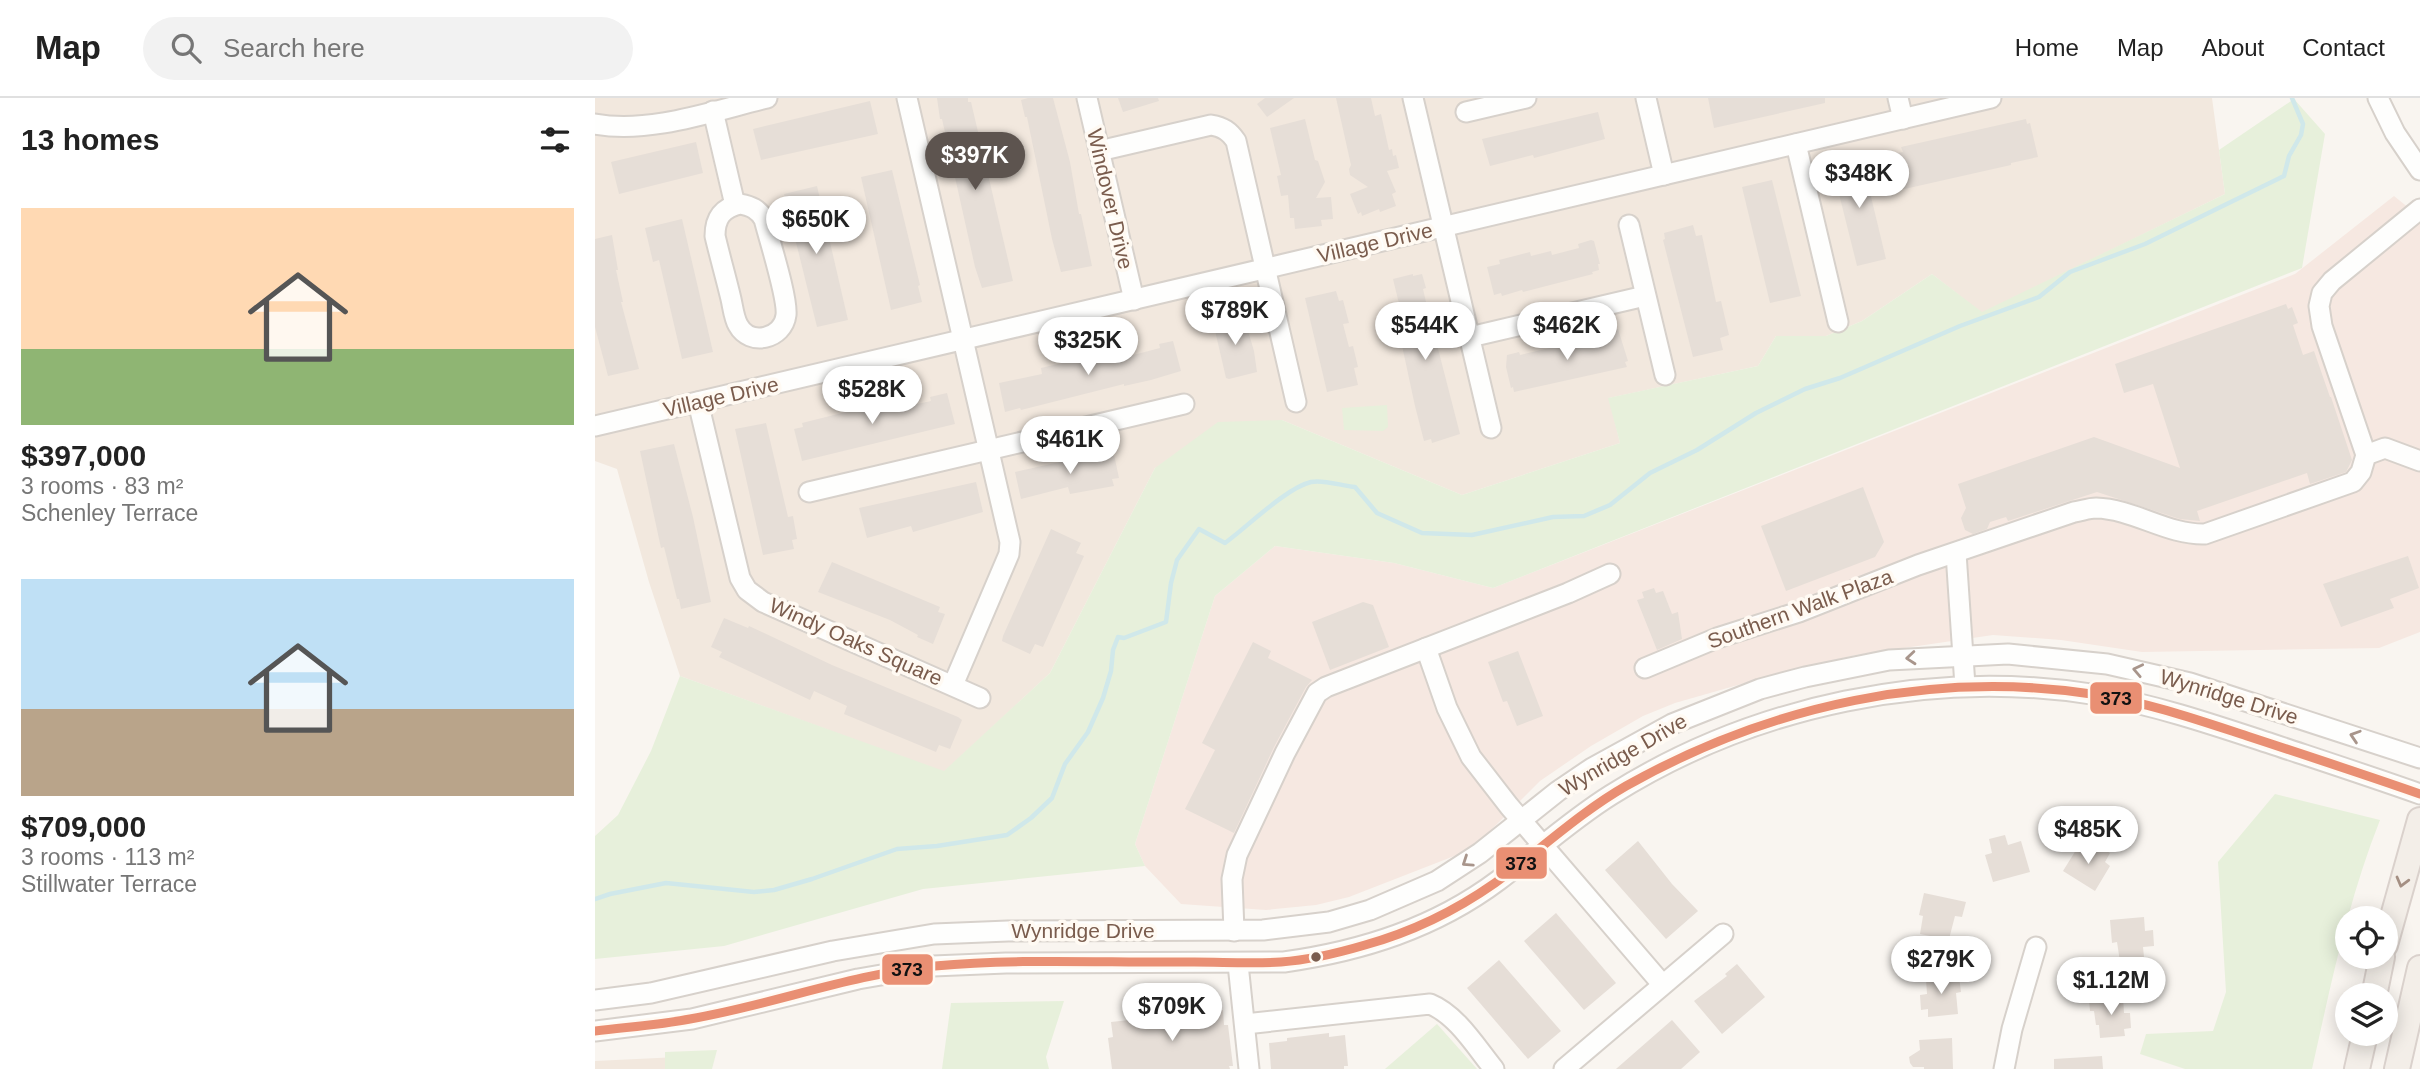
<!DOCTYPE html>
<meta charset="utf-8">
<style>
:root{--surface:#fff;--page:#f2f2f2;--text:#222;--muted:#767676;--line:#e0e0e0;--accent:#5d544f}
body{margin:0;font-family:Helvetica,sans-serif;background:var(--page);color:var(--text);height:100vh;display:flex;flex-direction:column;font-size:26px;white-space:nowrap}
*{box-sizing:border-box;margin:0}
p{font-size:23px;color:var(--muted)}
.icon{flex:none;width:38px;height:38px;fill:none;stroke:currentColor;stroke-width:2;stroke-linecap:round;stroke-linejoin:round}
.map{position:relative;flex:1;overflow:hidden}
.sheet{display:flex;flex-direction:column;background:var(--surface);width:595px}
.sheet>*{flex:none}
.controls{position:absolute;left:1740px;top:808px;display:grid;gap:14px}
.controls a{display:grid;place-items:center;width:63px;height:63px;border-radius:50%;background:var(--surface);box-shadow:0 4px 18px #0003;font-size:35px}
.price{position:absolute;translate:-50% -60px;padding:0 16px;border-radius:24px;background:#fff;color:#222;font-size:23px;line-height:46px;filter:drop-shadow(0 2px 4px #0008)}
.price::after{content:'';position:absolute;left:50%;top:42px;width:21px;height:16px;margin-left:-10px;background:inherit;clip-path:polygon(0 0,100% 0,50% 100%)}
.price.active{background:var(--accent);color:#fff}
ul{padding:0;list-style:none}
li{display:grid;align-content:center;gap:14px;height:371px;padding:0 21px}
li span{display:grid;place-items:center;height:217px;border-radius:0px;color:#555}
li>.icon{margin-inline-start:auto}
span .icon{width:126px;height:126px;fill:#fffc;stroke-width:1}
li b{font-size:30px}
h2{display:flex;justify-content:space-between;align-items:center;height:84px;padding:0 21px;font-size:30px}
header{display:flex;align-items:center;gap:42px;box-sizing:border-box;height:98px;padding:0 35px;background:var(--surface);border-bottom:2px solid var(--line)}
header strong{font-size:33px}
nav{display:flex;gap:38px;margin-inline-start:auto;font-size:24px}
.search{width:490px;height:63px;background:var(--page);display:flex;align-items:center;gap:18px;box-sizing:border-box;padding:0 24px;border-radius:38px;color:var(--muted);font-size:26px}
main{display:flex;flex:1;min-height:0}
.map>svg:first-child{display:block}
.residential{fill:#f2e8de}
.commercial{fill:#f6e8e1}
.green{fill:#e7f0db}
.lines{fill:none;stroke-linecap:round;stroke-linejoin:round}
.stream{stroke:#d0e8ea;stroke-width:4.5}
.building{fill:#e6ded7}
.minor-casing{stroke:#d7d1cb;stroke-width:23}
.major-casing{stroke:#dad1cc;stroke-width:28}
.minor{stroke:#fefefd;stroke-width:19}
.major{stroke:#f3eee8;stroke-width:24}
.bus-1-casing{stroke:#fffaf3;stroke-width:14}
.bus-1{stroke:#e98f73;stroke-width:9}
.oneway{stroke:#a8958b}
.oneway2{stroke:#a48f83}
.bus-dot{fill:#7a5c4d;stroke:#fffaf3;stroke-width:2.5}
.labels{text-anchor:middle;stroke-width:7;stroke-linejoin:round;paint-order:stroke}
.street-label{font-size:21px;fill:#7a5c4d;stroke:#fffaf3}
.line-badge{stroke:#fffaf3;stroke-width:2.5}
.pale-badge-label{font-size:19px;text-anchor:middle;font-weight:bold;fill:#111}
</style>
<header>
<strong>Map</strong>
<div class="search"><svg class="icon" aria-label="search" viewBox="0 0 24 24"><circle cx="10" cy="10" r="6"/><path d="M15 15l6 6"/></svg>Search here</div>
<nav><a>Home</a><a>Map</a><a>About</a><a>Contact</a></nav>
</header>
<main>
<section class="sheet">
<h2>13 homes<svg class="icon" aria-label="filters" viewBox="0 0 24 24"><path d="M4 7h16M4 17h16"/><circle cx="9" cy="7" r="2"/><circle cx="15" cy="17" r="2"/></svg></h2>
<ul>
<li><span style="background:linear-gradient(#ffd9b3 65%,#8fb573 0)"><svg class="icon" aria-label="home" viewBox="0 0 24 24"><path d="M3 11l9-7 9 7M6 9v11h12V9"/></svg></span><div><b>$397,000</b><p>3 rooms · 83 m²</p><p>Schenley Terrace</p></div></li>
<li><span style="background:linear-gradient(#bfe0f5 60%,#b9a48a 0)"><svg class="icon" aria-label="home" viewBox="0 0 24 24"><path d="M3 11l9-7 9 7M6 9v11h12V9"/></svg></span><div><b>$709,000</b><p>3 rooms · 113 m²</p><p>Stillwater Terrace</p></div></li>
</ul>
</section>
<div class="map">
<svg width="1825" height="971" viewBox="0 0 1825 971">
<rect width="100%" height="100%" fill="#f9f5f0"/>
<g class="residential">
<polygon points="0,0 1617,0 1630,96 1387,215 1337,176 1267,223 1231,238 1181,238 1163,268 1014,300 1025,345 867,397 687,322 560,370 455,575 349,674 85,578 54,484 22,371 0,363"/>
<polygon points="83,959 82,971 0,971 0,963"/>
</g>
<polygon class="commercial" points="1799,98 1825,119 1825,534 1784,550 1547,554 1466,542 1398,537 1261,557 1203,570 1080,605 1048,618 996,648 945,683 894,734 867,755 754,799 721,807 671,812 586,806 550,768 540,746 620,498 680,448 799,465 898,490 1700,176"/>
<g class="green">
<polygon points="1699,1 1730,36 1707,170 898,490 799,465 680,448 620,498 540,746 550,768 328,791 129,848 0,861 0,738 23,717 56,653 85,578 349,673 455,575 560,370 623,324 687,322 867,397 1025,345 1013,300 1163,268 1181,238 1231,238 1267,223 1337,176 1387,214 1630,96 1624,52"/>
<polygon points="792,307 793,329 788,333 749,332 747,310"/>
<path d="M1680,696l105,26c-32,81 -49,164 -68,249h-127l-45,-15 6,-20 67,-3 13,-39 -8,-130z"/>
<polygon points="469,903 451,959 454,971 347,971 356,905"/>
<polygon points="842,926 882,971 790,971"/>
<polygon points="122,952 117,971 70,971 70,954"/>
</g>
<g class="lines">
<path class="stream" d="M0,801l15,-5 56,-11 88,9 20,-2 38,-11 85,-30 40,-3 70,-11 24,-17 21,-20 13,-34 23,-32 15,-34 8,-27 2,-21 5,-13 6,1 42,-16 5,-39 6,-23 22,-31 26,14c22,-16 61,-55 86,-61 12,-3 31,4 44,5l22,26 45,20 50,2 81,-18 31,-1 26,-11 40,-32 47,-23 59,-37 49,-24 35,-11 120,-52 79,-29 31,-25 75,-28 139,-68 5,-20 12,-21 2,-11 -11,-26"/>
</g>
<g class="building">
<polygon points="342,0 373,0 373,4 376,4 418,183 387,190 380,169 347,21 345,21"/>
<polygon points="433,0 458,0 475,64 484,116 486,116 497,168 466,174 457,141 432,19 430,19 426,2"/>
<polygon points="523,0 563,0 564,3 528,14"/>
<polygon points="670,0 699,0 672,19 662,6"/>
<polygon points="741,0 776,0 780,18 786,16 794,52 797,51 798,58 801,57 804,70 792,73 801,94 797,96 801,108 785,114 784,111 767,118 766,114 763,116 755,96 773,89 755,77 754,71 756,67"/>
<polygon points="1113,0 1230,0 1230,5 1119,30"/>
<polygon points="275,3 283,36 166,62 158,31"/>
<polygon points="1003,14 1010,41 939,60 938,57 895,68 887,41"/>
<polygon points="710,21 720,62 723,63 730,84 721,100 736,99 738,121 726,122 727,128 700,131 699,120 695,120 693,97 686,98 682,78 686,77 675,30"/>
<polygon points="1431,21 1432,26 1435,25 1443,59 1416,65 1416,67 1305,92 1297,56 1308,54 1306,49"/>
<polygon points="101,44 108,75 24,96 16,64"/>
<polygon points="1266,57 1291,161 1262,168 1236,64"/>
<polygon points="297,72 325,187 323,188 327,204 296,212 266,79"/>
<polygon points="1177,82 1206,198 1175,205 1147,89"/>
<polygon points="222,88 253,222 222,229 189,96"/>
<polygon points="87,121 118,254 87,261 64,162 58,164 50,130"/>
<polygon points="1098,127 1101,138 1107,137 1121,204 1126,203 1134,237 1125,240 1128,252 1098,259 1068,142 1070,141 1069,135"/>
<polygon points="17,137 23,172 21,172 28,204 26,204 44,271 13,278 0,229 0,141"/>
<polygon points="996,142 999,143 1005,166 1003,166 1004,172 997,174 998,176 928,194 927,192 907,198 906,195 899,197 892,169 905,166 904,162 935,154 936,158 956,153 957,157 984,150 983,146"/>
<polygon points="818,176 818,178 827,176 831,190 828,191 834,217 837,216 842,238 840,239 865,336 837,345 836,341 829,343 820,308 806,243 810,242 805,222 808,222 798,181"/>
<polygon points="741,193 744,203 748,202 754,225 748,226 754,249 758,248 763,269 759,270 763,287 732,294 710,200"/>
<polygon points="1691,206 1693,211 1697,209 1703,225 1698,227 1708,257 1719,253 1735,299 1736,299 1757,362 1751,374 1715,386 1712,375 1602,413 1605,423 1585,421 1502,394 1413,423 1411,419 1395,424 1392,431 1378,436 1370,432 1366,420 1371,410 1363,386 1499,339 1585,370 1558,286 1529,295 1520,266"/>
<polygon points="648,216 659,253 662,274 634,281 631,280 618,224"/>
<polygon points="1023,231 1033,263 1030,264 1032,269 919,294 918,289 916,290 911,269 912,257 924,254 925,257 1010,237 1009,235"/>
<polygon points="578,243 586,273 556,282 529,288 529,286 426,312 425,310 410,314 404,285 447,276 446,270 484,261 485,265 522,256 523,261 565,250 564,246"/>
<polygon points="352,295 360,326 207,363 199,331 208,329 207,325 307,300 309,309 336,303 335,299"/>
<polygon points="171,325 193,419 198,418 202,441 197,442 199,451 168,457 140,331"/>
<polygon points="79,346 98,419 116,504 86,511 84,501 82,501 69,449 66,450 45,353"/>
<polygon points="518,352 524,380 517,381 519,388 475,396 473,389 426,401 420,374"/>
<polygon points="381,384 388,414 318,434 316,428 272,440 264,410"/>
<polygon points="1268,389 1289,444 1280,459 1191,493 1166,428"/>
<polygon points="456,431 486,445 481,455 489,458 448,549 440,546 435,556 407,543 408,538"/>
<polygon points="1813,458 1824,490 1795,501 1799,510 1746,529 1728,486"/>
<polygon points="237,464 345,509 343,514 350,516 338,546 322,539 323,537 295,522 223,494"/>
<polygon points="1059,490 1061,495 1068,493 1077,516 1083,514 1087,541 1062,552 1042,502 1049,500 1047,494"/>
<polygon points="768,504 778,507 794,549 735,572 717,524"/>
<polygon points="129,520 153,530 154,528 237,567 363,619 367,622 355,651 344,647 341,654 249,616 252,608 219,593 215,602 124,559 127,554 116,549"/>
<polygon points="658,544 676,553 673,560 717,582 711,589 679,649 639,735 590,711 620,652 607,645"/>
<polygon points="923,553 948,618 922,628 912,603 908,604 893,564"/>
<polygon points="1410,737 1413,747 1426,743 1435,774 1398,784 1390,757 1397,755 1394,741"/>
<polygon points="1043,743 1077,786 1103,813 1071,841 1010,772"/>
<polygon points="1486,744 1499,753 1501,747 1515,755 1510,764 1515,768 1500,793 1468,773"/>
<polygon points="1329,795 1371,804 1367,819 1360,818 1354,841 1347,840 1345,848 1333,846 1335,838 1325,836 1328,818 1324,817"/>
<polygon points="961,815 1021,885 989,912 929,843"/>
<polygon points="1549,819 1550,833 1558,832 1559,848 1548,849 1549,859 1537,860 1538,869 1526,870 1522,844 1517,845 1515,822"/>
<polygon points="904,862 966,933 933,961 872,890"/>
<polygon points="1142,866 1170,899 1127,936 1099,903 1132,878 1130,876"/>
<polygon points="1364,878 1366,894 1361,895 1363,916 1333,919 1333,911 1326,912 1325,897 1332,896 1331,881"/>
<polygon points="1528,899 1529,915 1535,915 1536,930 1529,931 1530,938 1505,940 1504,927 1501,927 1499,913 1495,913 1494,902"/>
<polygon points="628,912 629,927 633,927 638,968 634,968 635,971 517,971 513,940 518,939 516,924"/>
<polygon points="1077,922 1105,954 1086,971 1021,971"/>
<polygon points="734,935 734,939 750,937 753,968 749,968 749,971 676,971 674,945 692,943 692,940"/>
<polygon points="1357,940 1358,971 1329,971 1329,969 1318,969 1315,965 1314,959 1325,952 1324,942"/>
<polygon points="1507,958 1508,971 1459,971 1459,961"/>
</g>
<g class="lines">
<defs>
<g id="minor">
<polyline points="312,0 415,444 414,456 358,587"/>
<polyline points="492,0 539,202"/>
<polyline points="818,0 896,330"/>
<polyline points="1051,0 1069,77"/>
<polyline points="1303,0 1308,21"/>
<polyline points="1783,0 1800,35 1825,72"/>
<polyline points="118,13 140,107"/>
<polyline points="871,14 931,0"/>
<path d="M0,26c55,10 118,-13 172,-26"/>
<polyline points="1201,46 1243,224"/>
<path d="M504,53l112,-26c12,2 18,6 25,16l60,261"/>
<path d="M145,106c11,2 18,5 24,15 5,20 24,79 22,96 -3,24 -36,32 -48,10 -4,-7 -5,-17 -7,-26 -5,-21 -11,-42 -16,-63 0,-18 7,-28 25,-32z"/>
<polyline points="1034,127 1070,277"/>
<polyline points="875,239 1050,198"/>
<polyline points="103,304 145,480 152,492 168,504 385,600"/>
<polyline points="0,328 1396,0"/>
<polyline points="1771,357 1727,228 1724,208 1727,195 1737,183 1825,111"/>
<polyline points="214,394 589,306"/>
<polyline points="1361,455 1370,588"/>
<polyline points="831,550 852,610 876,659 914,708 1067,886"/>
<path d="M1050,570l72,-30 82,-26 119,-47 156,-53c7,-1 15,-4 22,-4 38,1 71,27 109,26l148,-52 8,-10 5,-17 19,-7 35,13"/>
<polyline points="639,833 637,781 642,757 690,655 722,595 731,589 973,495 1015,476"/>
<polyline points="643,866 654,971"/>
<polyline points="0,902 56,895 238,853 339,836 413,833 668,832 734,824 775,812 842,783 885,755 963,693 997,670 1077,626 1165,591 1210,579 1294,562 1413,556 1512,566 1595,585 1825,660"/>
<path d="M650,926l185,-20c27,11 46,43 64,65"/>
<path d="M0,933l97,-12 166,-40 75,-13 73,-3 278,-1c78,-11 151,-34 215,-82 37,-28 72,-60 112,-85 143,-90 320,-127 487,-100 61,11 119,31 177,50 48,16 97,32 145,49"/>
<polyline points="969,971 1128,836"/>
<polyline points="1409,971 1417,931 1441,849"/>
</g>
<g id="major">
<polyline points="1790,847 1825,722"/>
<polyline points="1779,898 1787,859"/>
<polyline points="1762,971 1770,936"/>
<polyline points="1802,971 1825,870"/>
</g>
</defs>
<use href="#minor" class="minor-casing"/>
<use href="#major" class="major-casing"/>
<use href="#minor" class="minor"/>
<use href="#major" class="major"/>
<defs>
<path id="bus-1" d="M0,933c32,-4 64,-6 95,-12 82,-14 161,-45 245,-53 85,-8 173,-3 259,-4 29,0 58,2 87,0 28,-2 57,-9 84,-17 47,-13 90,-34 130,-62 44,-32 84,-70 131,-97 144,-81 309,-117 473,-91 50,8 99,25 148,41 58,19 116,38 173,58"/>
</defs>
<use href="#bus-1" class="bus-1-casing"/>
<use href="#bus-1" class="bus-1"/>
</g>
<defs><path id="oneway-chevron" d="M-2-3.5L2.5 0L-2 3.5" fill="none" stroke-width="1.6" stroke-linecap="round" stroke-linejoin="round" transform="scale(1.75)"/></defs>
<g class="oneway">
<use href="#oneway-chevron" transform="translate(1316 560) rotate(175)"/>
<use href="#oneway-chevron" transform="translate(1543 572) rotate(-168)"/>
<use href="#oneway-chevron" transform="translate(1760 638) rotate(-162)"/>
<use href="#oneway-chevron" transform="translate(872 764) rotate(146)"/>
</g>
<use class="oneway2" href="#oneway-chevron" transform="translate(1807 784) rotate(105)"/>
<circle class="bus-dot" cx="721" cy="859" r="6"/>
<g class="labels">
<g class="street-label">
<text transform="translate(515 101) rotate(77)" y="7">Windover Drive</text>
<text transform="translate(780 145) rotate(-13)" y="7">Village Drive</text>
<text transform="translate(126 299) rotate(-13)" y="7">Village Drive</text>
<text transform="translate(1205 511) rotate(-20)" y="7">Southern Walk Plaza</text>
<text transform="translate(261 544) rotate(24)" y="7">Windy Oaks Square</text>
<text transform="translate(1634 599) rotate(17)" y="7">Wynridge Drive</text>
<text transform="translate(1028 657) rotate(-30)" y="7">Wynridge Drive</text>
<text x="488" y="840">Wynridge Drive</text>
</g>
</g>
<g class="line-badge">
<rect x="1494" y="583" width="54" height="34" rx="7" fill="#e98f73"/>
<rect x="900" y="748" width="53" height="34" rx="7" fill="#e98f73"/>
<rect x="286" y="855" width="53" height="33" rx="7" fill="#e98f73"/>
</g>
<g class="pale-badge-label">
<text x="1521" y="607">373</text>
<text x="926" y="772">373</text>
<text x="312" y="878">373</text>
</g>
</svg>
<div class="controls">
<a><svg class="icon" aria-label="locate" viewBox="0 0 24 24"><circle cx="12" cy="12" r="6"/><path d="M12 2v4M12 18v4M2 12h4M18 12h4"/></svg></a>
<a><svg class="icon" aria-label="layers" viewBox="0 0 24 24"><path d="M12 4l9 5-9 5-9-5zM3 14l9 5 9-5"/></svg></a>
</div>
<b class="price active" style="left:380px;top:94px">$397K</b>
<b class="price" style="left:1264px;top:112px">$348K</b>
<b class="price" style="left:221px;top:158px">$650K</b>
<b class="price" style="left:640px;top:249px">$789K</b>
<b class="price" style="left:830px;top:264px">$544K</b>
<b class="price" style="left:972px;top:264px">$462K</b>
<b class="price" style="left:493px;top:279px">$325K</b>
<b class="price" style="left:277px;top:328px">$528K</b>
<b class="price" style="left:475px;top:378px">$461K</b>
<b class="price" style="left:1493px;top:768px">$485K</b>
<b class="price" style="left:1346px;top:898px">$279K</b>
<b class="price" style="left:1516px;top:919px">$1.12M</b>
<b class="price" style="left:577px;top:945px">$709K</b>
</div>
</main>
